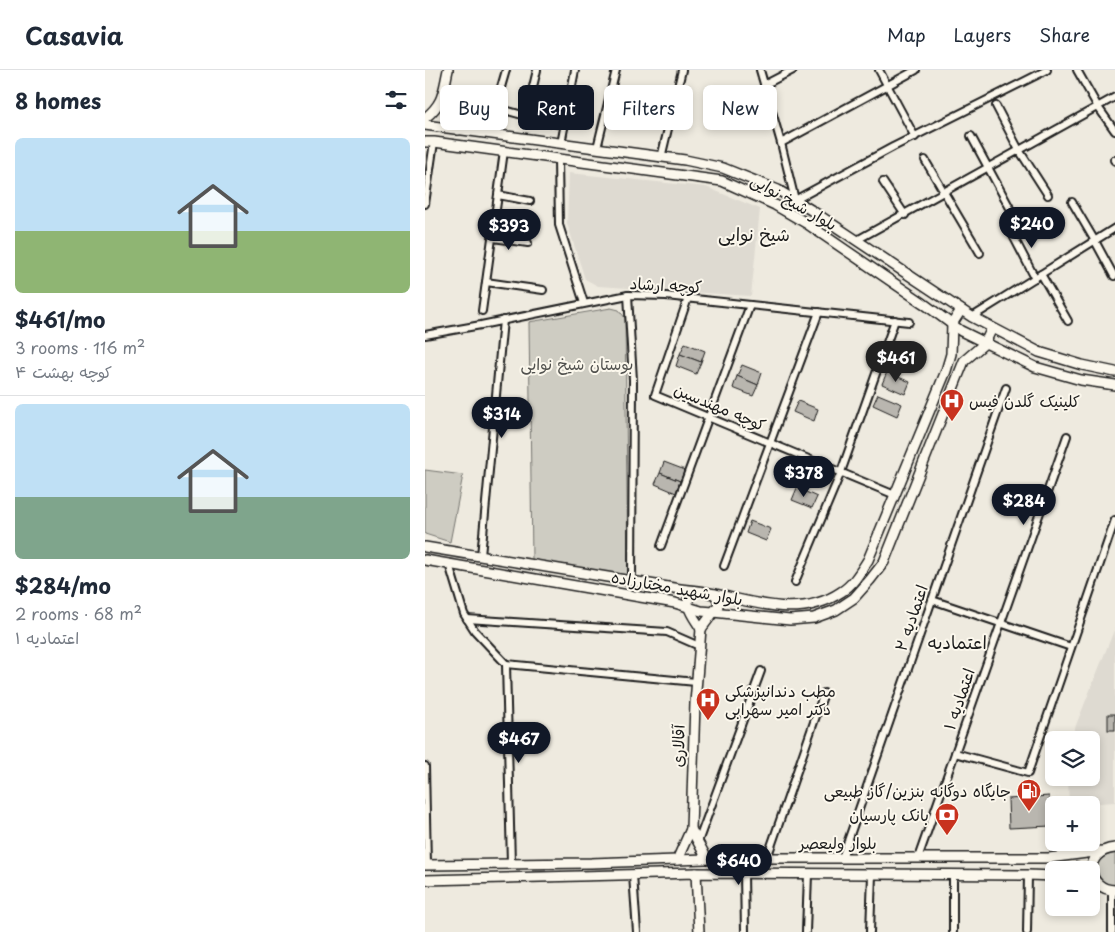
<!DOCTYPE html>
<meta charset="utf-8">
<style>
:root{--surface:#fff;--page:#f6f6f7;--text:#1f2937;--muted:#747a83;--line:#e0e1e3;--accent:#111827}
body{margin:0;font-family:"Playpen Sans","Playpen Sans Arabic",sans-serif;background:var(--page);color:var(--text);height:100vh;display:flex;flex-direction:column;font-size:19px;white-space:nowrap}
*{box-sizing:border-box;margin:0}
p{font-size:16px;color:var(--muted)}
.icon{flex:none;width:28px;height:28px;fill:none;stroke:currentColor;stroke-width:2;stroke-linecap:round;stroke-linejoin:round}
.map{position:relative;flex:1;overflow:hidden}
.drawer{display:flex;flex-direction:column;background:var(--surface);width:425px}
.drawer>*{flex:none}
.top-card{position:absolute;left:15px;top:15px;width:475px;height:45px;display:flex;gap:10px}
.fabs{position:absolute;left:620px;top:661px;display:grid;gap:10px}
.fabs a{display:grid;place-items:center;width:55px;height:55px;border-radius:8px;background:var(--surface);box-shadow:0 2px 8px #0003;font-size:25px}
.price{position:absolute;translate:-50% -42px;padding:0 11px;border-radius:18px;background:var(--accent);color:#fff;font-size:16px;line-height:32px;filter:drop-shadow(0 1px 2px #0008)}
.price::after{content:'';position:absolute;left:50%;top:30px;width:15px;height:11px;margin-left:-8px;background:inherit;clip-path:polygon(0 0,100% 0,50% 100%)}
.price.active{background:#222;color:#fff}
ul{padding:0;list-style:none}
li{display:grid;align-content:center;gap:10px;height:265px;padding:0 15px}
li+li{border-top:1px solid var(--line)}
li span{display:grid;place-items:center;height:155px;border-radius:8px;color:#555}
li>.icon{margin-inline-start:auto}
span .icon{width:90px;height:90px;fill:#fffc;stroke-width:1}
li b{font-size:21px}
h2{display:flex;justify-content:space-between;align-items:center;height:60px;padding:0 15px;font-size:21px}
.tag{padding:0 18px;border-radius:8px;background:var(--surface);box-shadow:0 2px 8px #0003;font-size:18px;line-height:45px}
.tag.active{background:var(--accent);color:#fff}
header{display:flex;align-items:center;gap:30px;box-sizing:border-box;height:70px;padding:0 25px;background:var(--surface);border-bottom:1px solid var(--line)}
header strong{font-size:24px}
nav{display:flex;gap:28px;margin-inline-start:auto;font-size:18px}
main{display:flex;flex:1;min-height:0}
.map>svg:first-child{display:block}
.built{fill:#dedad1}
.green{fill:#ceccc2;stroke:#75746f}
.building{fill:#b9b6af;stroke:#1c1c1c}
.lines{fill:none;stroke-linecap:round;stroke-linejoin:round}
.street-casing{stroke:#1c1c1c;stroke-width:10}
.secondary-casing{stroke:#1c1c1c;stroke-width:12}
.street{stroke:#fbf7ec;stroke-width:6}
.secondary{stroke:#fbf7ec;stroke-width:9}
.labels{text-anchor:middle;stroke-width:4;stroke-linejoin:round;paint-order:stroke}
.street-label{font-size:16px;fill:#1c1c1c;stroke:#fbf7ec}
.park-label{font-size:16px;fill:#51514e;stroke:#fbf7ec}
.poi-label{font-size:16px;fill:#1c1c1c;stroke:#fbf7ec;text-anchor:start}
.neighbourhood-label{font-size:18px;fill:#1c1c1c;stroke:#fbf7ec}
</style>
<header>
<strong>Casavia</strong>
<nav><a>Map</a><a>Layers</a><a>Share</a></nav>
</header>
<main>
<section class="drawer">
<h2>8 homes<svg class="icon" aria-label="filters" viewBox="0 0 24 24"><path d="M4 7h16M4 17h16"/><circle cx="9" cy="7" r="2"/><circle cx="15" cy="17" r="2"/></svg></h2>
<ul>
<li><span style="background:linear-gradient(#bfe0f5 60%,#8fb573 0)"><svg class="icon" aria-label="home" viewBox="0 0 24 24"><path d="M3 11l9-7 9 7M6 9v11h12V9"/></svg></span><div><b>$461/mo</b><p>3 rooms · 116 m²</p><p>کوچه بهشت ۴</p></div></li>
<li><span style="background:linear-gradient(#bfe0f5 60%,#7fa58c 0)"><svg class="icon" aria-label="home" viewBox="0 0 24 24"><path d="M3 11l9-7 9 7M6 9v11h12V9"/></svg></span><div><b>$284/mo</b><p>2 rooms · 68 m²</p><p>اعتمادیه ۱</p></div></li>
</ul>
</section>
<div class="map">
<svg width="690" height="862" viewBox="0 0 690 862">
<rect width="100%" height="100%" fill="#eeeadf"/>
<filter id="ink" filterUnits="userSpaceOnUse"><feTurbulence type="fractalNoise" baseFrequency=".02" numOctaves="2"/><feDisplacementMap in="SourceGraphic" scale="10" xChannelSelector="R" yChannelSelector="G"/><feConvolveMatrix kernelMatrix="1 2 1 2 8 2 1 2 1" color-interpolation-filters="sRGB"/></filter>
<g filter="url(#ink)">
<g class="built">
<polygon points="144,103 281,117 335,139 326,226 173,216 160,209 142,153"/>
<polygon points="690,558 690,732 644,735 643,708 666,708 666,670 645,670"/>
</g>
<g class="green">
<polygon points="186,238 194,240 200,248 203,507 107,490 104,252"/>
<polygon points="0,400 38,405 25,472 0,464"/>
<path d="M690,783v33c-17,-3 -22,-13 -14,-29z"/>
</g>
<g class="building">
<polygon points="260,273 280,281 276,292 255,284"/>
<polygon points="255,284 276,292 271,304 251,296"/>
<polygon points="317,295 337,303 333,315 312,306"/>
<polygon points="462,302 485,312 480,324 457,314"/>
<polygon points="312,306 333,315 328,326 308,318"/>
<polygon points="453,324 477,334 472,346 448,335"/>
<polygon points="373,331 393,339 389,351 368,342"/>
<polygon points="239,392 260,400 255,411 235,403"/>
<polygon points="235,403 255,411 251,423 230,414"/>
<polygon points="372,418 392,427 387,438 367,430"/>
<polygon points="325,451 346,459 341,471 321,463"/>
<rect x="683" y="644" width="7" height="16"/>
<polygon points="624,726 626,756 584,758 583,729"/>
</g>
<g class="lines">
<defs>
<g id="street">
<polyline points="112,0 101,46 140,56"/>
<polyline points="335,0 356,73 370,130 468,77 622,0"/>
<polyline points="454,0 490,67"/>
<polyline points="652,0 673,37 690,61"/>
<polyline points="339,15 368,0"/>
<polyline points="40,29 101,46"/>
<polyline points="571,36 594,80 623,125"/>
<polyline points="70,38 81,0"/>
<polyline points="546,66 585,138"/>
<polyline points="356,73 491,0"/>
<polyline points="136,74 150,0"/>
<polyline points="172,78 191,0"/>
<polyline points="236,88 257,0"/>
<polyline points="133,89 134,155 159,233"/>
<polyline points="500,90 555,183"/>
<polyline points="689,90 690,91"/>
<polyline points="458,112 480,145"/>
<polyline points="73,125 105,131"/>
<polyline points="647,132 670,171 689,206"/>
<polyline points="0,134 9,72"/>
<polyline points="585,160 610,208"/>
<polyline points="68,168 103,173"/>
<polyline points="432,170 690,27"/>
<polyline points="616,204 643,251"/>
<polyline points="61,212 118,220"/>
<polyline points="203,225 208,310 207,512"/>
<polyline points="263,228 230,325 470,425"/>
<polyline points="57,241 79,81"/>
<polyline points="547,247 690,158"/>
<polyline points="0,265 56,255 203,225 241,226 484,252"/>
<polyline points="236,476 325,235"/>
<polyline points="56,486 78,250"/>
<polyline points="24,494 39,544 50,561 81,594"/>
<polyline points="299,496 394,242"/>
<polyline points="370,512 416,402 470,250"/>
<polyline points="507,530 646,577"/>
<polyline points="42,549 242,562 274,576"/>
<polyline points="81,594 86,794"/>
<polyline points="81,594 271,612"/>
<polyline points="530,683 603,703 690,450"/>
<polyline points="0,696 2,795"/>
<polyline points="273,772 336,601"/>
<polyline points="342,788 399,623"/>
<polyline points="417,788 581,318"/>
<polyline points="493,788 642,366"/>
<polyline points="319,804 320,862"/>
<polyline points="208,805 212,862"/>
<polyline points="687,820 687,862"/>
<polyline points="381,862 383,804"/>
<polyline points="445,862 447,804"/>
<polyline points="528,862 528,804"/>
<polyline points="602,862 603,805"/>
</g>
<g id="secondary">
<polyline points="17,29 33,60"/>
<path d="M0,48c19,-15 18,-26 23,-48"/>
<polyline points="0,55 260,90 298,98 353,120 386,140 547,247 614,282 657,295 690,302"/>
<polyline points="0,72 9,72 297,111 350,135 381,153 498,233 536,261 610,297 656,310 690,315"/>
<path d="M0,477l249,41c10,2 20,2 30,4 46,8 94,29 137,0 12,-7 20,-21 27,-32l78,-189 5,-17 1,-30 9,-14"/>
<polyline points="0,490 250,533 276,541 288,542 365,550 389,548 411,540 429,528 445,510 459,492 539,291 560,273 567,258"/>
<path d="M269,521c-14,11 0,26 7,38"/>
<polyline points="276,559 270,633 266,759 282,789"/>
<polyline points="276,559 293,536 294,532 290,524"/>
<path d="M690,778c-33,3 -29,42 0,42"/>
<polyline points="252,790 266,759"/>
<polyline points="0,795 166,793 309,788 624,788 677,781"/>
<polyline points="271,803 274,862"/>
<polyline points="0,810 271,803 603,805 629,806"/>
</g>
</defs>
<use href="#street" class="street-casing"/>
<use href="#secondary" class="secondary-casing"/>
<use href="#street" class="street"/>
<use href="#secondary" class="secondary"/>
</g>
</g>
<defs>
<symbol id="hospital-pin" viewBox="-11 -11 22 30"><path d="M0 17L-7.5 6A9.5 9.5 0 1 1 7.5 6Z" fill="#c8321e" stroke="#fbf7ec"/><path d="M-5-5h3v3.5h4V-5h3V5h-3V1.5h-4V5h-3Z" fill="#fff"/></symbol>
<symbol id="fuel-pin" viewBox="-11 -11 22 30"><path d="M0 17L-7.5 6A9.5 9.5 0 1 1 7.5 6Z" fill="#c8321e" stroke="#fbf7ec"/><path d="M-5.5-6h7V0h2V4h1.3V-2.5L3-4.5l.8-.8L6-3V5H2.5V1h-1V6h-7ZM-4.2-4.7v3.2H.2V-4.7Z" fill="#fff"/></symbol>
<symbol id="bank-pin" viewBox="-11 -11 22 30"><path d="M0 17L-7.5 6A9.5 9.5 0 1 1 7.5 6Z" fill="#c8321e" stroke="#fbf7ec"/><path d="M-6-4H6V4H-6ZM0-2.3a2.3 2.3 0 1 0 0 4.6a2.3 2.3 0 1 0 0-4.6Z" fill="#fff"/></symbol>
</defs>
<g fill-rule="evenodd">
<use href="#hospital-pin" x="513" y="317" width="28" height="38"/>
<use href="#hospital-pin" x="269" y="616" width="28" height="38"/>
<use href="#fuel-pin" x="590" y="707" width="28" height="38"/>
<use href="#bank-pin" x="508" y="731" width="28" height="38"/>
</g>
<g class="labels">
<g class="street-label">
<text transform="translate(369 132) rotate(30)" y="6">بلوار شیخ نوایی</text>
<text transform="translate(241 215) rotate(3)" y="6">کوچه ارشاد</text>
<text transform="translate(295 337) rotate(23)" y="6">کوچه مهندسین</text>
<text transform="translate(252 518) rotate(10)" y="6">بلوار شهید مختارزاده</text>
<text transform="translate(486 548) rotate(-71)" y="6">اعتمادیه ۲</text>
<text transform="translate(534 629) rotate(-71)" y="6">اعتمادیه ۱</text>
<text transform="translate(253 676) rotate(-88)" y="6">آقالاری</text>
<text x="413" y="779">بلوار ولیعصر</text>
</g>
<g class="park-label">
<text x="152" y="300">بوستان شیخ نوایی</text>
</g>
<g class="poi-label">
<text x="544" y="337">کلینیک گلدن فیس</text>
<text x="300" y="627">مطب دندانپزشکی<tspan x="300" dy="18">دکتر امیر سهرابی</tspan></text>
<text x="586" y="727" text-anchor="end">جایگاه دوگانه بنزین/گاز طبیعی</text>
<text x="504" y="751" text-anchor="end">بانک پارسیان</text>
</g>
<g class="neighbourhood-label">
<text x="329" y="171">شیخ نوایی</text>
<text x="532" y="579">اعتمادیه</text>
</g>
</g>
</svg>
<div class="fabs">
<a><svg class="icon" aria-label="layers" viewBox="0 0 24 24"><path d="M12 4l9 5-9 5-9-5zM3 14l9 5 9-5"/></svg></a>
<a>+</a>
<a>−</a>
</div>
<b class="price" style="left:607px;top:179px">$240</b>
<b class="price" style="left:84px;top:181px">$393</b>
<b class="price active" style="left:471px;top:313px">$461</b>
<b class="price" style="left:77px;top:369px">$314</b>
<b class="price" style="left:379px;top:428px">$378</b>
<b class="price" style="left:599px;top:456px">$284</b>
<b class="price" style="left:94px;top:694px">$467</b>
<b class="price" style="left:314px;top:816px">$640</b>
<div class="top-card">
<a class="tag">Buy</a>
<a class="tag active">Rent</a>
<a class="tag">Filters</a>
<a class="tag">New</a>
</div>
</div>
</main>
